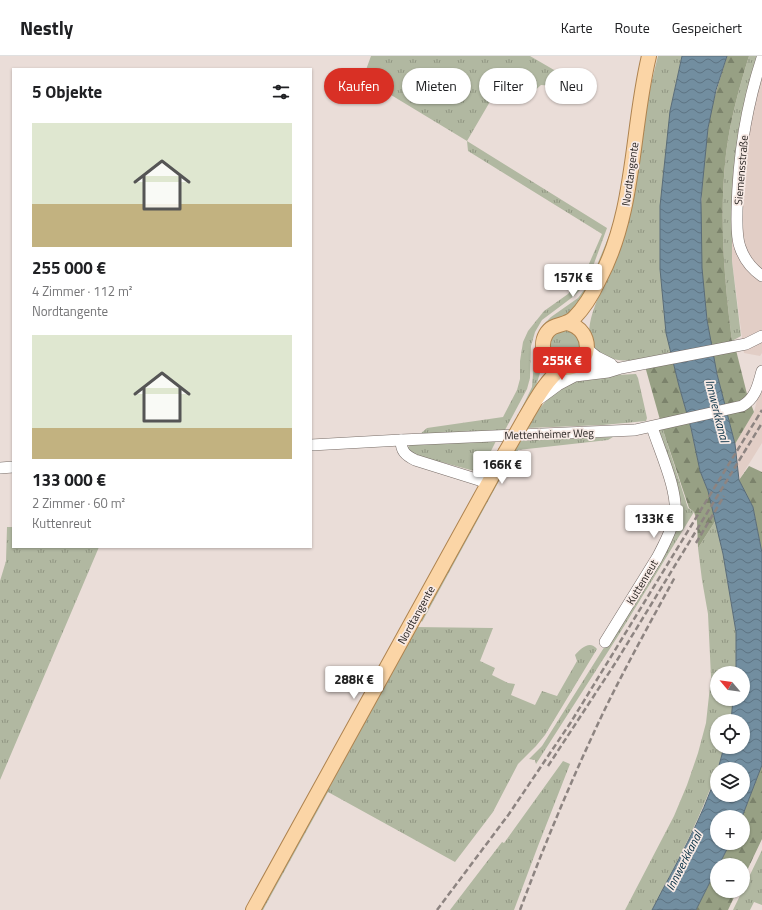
<!DOCTYPE html>
<html lang="de">
<meta charset="utf-8">
<style>
:root{--surface:#fff;--page:#f6f6f6;--text:#202124;--muted:#757577;--line:#e0e0e0;--accent:#d93025}
body{margin:0;font-family:"Titillium Web",sans-serif;background:var(--page);color:var(--text);height:100vh;display:flex;flex-direction:column;font-size:15px;white-space:nowrap}
*{box-sizing:border-box;margin:0}
p{font-size:13px;color:var(--muted)}
.icon{flex:none;width:22px;height:22px;fill:none;stroke:currentColor;stroke-width:2;stroke-linecap:round;stroke-linejoin:round}
.map{position:relative;flex:1;overflow:hidden}
.details{position:absolute;left:12px;top:12px;width:300px;height:480px;display:flex;flex-direction:column;background:var(--surface);border-radius:0px;box-shadow:0 1px 3px #0004}
.details>*{flex:none}
.guide{position:absolute;left:324px;top:12px;width:378px;height:36px;display:flex;gap:8px}
.needle{width:26px;rotate:299deg}
.tools{position:absolute;left:710px;top:610px;display:grid;gap:8px}
.tools a{display:grid;place-items:center;width:40px;height:40px;border-radius:50%;background:var(--surface);box-shadow:0 1px 3px #0004;font-size:20px}
.price{position:absolute;translate:-50% -34px;padding:0 9px;border-radius:4px;background:#fff;color:#222;font-size:13px;line-height:26px;filter:drop-shadow(0 1px 2px #0008)}
.price::after{content:'';position:absolute;left:50%;top:24px;width:12px;height:9px;margin-left:-6px;background:inherit;clip-path:polygon(0 0,100% 0,50% 100%)}
.price.current{background:var(--accent);color:#fff}
ul{padding:0;list-style:none}
li{display:grid;align-content:center;gap:8px;height:212px;padding:0 20px}
li span{display:grid;place-items:center;height:124px;border-radius:0px;color:#555}
li>.icon{margin-inline-start:auto}
span .icon{width:72px;height:72px;fill:#fffc;stroke-width:1}
li b{font-size:17px}
h2{display:flex;justify-content:space-between;align-items:center;height:48px;padding:0 20px;font-size:17px}
.chip{padding:0 14px;border-radius:18px;background:var(--surface);box-shadow:0 1px 3px #0004;font-size:14px;line-height:36px}
.chip.current{background:var(--accent);color:#fff}
header{display:flex;align-items:center;gap:24px;box-sizing:border-box;height:56px;padding:0 20px;background:var(--surface);border-bottom:1px solid var(--line)}
header strong{font-size:19px}
nav{display:flex;gap:22px;margin-inline-start:auto;font-size:14px}
.map>svg:first-child{display:block}
.built{fill:#e2cec6}
.grass{fill:url(#grass-tufts)}
.forest{fill:url(#forest-firs)}
.water{fill:url(#water-waves);stroke:#5a6c78}
.lines{fill:none;stroke-linecap:round;stroke-linejoin:round}
.minor-casing{stroke:#776c67;stroke-width:12}
.major-casing{stroke:#ae834f;stroke-width:16}
.minor{stroke:#fff;stroke-width:11}
.major{stroke:#fbd5a6;stroke-width:14}
.rail{stroke:#8d8481;stroke-width:2.5;stroke-dasharray:6 3;stroke-linecap:butt}
.major-bridge-casing{stroke:#ae834f;stroke-width:16;stroke-linecap:butt}
.major-bridge{stroke:#fbd5a6;stroke-width:14}
.labels{text-anchor:middle;stroke-width:3.5;stroke-linejoin:round;paint-order:stroke}
.street-label{font-size:11px;fill:#221e1c;stroke:#f7eae5}
.water-label{font-size:12px;font-style:italic;fill:#042d42;stroke:#f7eae5}
</style>
<header>
<strong>Nestly</strong>
<nav><a>Karte</a><a>Route</a><a>Gespeichert</a></nav>
</header>
<div class="map">
<svg width="762" height="854" viewBox="0 0 762 854">
<defs>
<pattern id="grass-tufts" width="24" height="20" patternUnits="userSpaceOnUse"><rect width="24" height="20" fill="#b1b8a1"/><path d="M3 7l-1-3M5 7V3M7 7l1-3M15 17l-1-3M17 17v-4M19 17l1-3" fill="none" stroke="#909582"/></pattern>
<pattern id="forest-firs" width="22" height="20" patternUnits="userSpaceOnUse"><rect width="22" height="20" fill="#97a084"/><path d="M5 1l3.5 6h-7zM16 11l3.5 6h-7z" fill="#7b826b"/></pattern>
<pattern id="water-waves" width="16" height="10" patternUnits="userSpaceOnUse"><rect width="16" height="10" fill="#728ea0"/><path d="M0 5q4-4 8 0t8 0" fill="none" stroke="#5d7382"/></pattern>
</defs>
<rect width="100%" height="100%" fill="#eaddd8"/>
<g class="built">
<polygon points="762,0 762,297 760,300 744,297 732,205 732,173"/>
<polygon points="762,336 762,387 739,424 735,388 754,356 757,344"/>
</g>
<g class="grass">
<polygon points="371,0 530,0 561,18 554,30 541,29 532,37 502,25 467,85 607,172 592,213 582,232 574,240 542,264 535,276 531,290 530,322 527,333 505,374 419,379 427,372 503,361 517,334 520,323 520,305 523,286 528,275 544,255 568,238 576,229 585,217 602,178 468,95 467,85 363,22"/>
<path d="M658,0h24l-12,55 -4,222 5,19c-23,5 -48,16 -70,1 -2,-1 -6,-3 -7,-5 -17,-20 16,-72 23,-94 5,-19 8,-40 11,-59 10,-46 18,-93 30,-139z"/>
<path d="M749,0h8l-25,173v32l9,75 -9,5c-8,-61 -13,-126 -6,-187 4,-33 13,-66 23,-98z"/>
<polygon points="611,175 613,177 593,226 572,258 556,264 541,305 540,317 536,330 514,371 513,370 532,331 535,292 537,280 543,269 551,261 578,242 590,226"/>
<polygon points="560,273 573,274 582,291 576,303 563,307 551,301 549,281"/>
<polygon points="636,318 638,322 647,362 646,365 603,369 527,372 538,354 555,335 580,321"/>
<polygon points="662,371 688,452 694,456 618,580 536,708 535,704 529,703 542,690 639,536 674,469 659,374"/>
<polygon points="613,381 608,384 518,394 499,425 422,566 419,562 515,389 522,384"/>
<polygon points="496,385 482,413 478,416 415,399 408,395 408,391 411,388"/>
<path d="M716,464l7,34 13,78 1,36 -1,5h-19v26h16l-2,22h-14v26h7c-15,57 -45,110 -72,163h-27l49,-94 13,-31 11,-32 8,-30 5,-46 -3,-63 -6,-34 -4,-32z"/>
<polygon points="7,471 13,471 13,491 99,491 0,724 0,525 6,505"/>
<path d="M414,571l79,1 -13,33 15,7 -3,7 16,8 7,1 -4,11 24,10 7,-14 15,5 20,-35 -2,-6c6,-7 15,-15 22,-6l-52,86 -9,11 -18,18 -25,48 -38,50 -127,-70 -65,118h-5z"/>
<polygon points="563,705 570,708 538,790 514,854 450,854 502,786 504,787"/>
<polygon points="762,794 762,849 754,846 750,854 733,854"/>
</g>
<g class="forest">
<path d="M727,0h22c-10,32 -19,65 -23,98 -7,61 -2,126 6,187l3,5 12,48 7,18 -19,32c-11,-41 -22,-82 -28,-124 -9,-63 -8,-128 1,-191 3,-25 12,-49 19,-73z"/>
<polygon points="671,296 679,330 691,372 700,415 708,435 716,464 698,492 697,465 694,456 689,452 662,371 643,303"/>
<polygon points="749,410 762,416 762,497 753,451 739,424"/>
<polygon points="762,709 762,783 743,823 743,809 719,809 730,787 743,787 743,761 742,761"/>
<polygon points="717,812 717,835 737,835 728,854 696,854"/>
</g>
<path class="water" d="M682,0h45l-11,34 -8,38 -7,71 1,69 5,52 10,54 18,70 4,36 14,27 9,46v212l-20,52h-25v26h13l-11,22h-2v3l-21,42h-44c23,-45 50,-90 65,-138v23h26v-26h-25l6,-22h19v-26h-12l2,-22h10v-26h-7v-41l-13,-78 -15,-63 -8,-20 -9,-43 -12,-42 -13,-53 -6,-64v-63l10,-95z"/>
<g class="lines">
<defs>
<g id="minor">
<path d="M762,2c-16,49 -24,101 -25,153 0,12 -1,25 3,36 4,12 12,22 22,29"/>
<polyline points="587,293 597,301 611,308"/>
<polyline points="581,306 614,311"/>
<polyline points="539,343 558,329 575,320 608,316 621,312 746,288 762,280"/>
<path d="M401,384c0,11 4,15 14,20l64,20 9,4"/>
<path d="M311,389l90,-5 234,-10 107,-24c14,-8 16,-21 20,-35"/>
<polyline points="0,412 13,411"/>
<path d="M605,586l52,-84c7,-13 15,-28 18,-43 3,-25 -15,-63 -23,-88"/>
</g>
<g id="major">
<path d="M567,267c29,7 25,47 -4,45 -16,-1 -25,-20 -17,-34 7,-12 19,-7 28,-16 10,-10 19,-25 25,-38 37,-69 32,-150 50,-224"/>
<path d="M525,362c10,-17 21,-38 37,-50"/>
<polyline points="253,854 505,397"/>
</g>
</defs>
<use href="#minor" class="minor-casing"/>
<use href="#major" class="major-casing"/>
<use href="#minor" class="minor"/>
<use href="#major" class="major"/>
<g class="rail">
<polyline points="696,487 724,440"/>
<polyline points="548,710 616,606 762,367"/>
<polyline points="437,854 509,758 571,666 762,354"/>
<path d="M520,854c25,-67 53,-134 84,-199 22,-45 47,-90 71,-134"/>
</g>
<defs>
<polyline id="major-bridge" points="505,397 525,362"/>
</defs>
<use href="#major-bridge" class="major-bridge-casing"/>
<use href="#major-bridge" class="major-bridge"/>
</g>
<g class="labels">
<g class="street-label">
<text transform="translate(741 114) rotate(-85)" y="4">Siemensstraße</text>
<text transform="translate(630 118) rotate(-82)" y="4">Nordtangente</text>
<text transform="translate(549 378) rotate(-2)" y="4">Mettenheimer Weg</text>
<text transform="translate(642 526) rotate(-59)" y="4">Kuttenreut</text>
<text transform="translate(416 559) rotate(-61)" y="4">Nordtangente</text>
</g>
<g class="water-label">
<text transform="translate(717 355) rotate(76)" y="4">Innwerkkanal</text>
<text transform="translate(684 805) rotate(-63)" y="4">Innwerkkanal</text>
</g>
</g>
</svg>
<div class="tools">
<a><svg class="needle" viewBox="-14 -14 28 28"><path d="M0-13l5 13h-10z" fill="#e53935"/><path d="M0 13l5-13h-10z" fill="#757577"/></svg></a>
<a><svg class="icon" aria-label="locate" viewBox="0 0 24 24"><circle cx="12" cy="12" r="6"/><path d="M12 2v4M12 18v4M2 12h4M18 12h4"/></svg></a>
<a><svg class="icon" aria-label="layers" viewBox="0 0 24 24"><path d="M12 4l9 5-9 5-9-5zM3 14l9 5 9-5"/></svg></a>
<a>+</a>
<a>−</a>
</div>
<b class="price" style="left:573px;top:242px">157K €</b>
<b class="price current" style="left:562px;top:325px">255K €</b>
<b class="price" style="left:502px;top:429px">166K €</b>
<b class="price" style="left:654px;top:483px">133K €</b>
<b class="price" style="left:354px;top:644px">288K €</b>
<div class="guide">
<a class="chip current">Kaufen</a>
<a class="chip">Mieten</a>
<a class="chip">Filter</a>
<a class="chip">Neu</a>
</div>
<section class="details">
<h2>5 Objekte<svg class="icon" aria-label="filters" viewBox="0 0 24 24"><path d="M4 7h16M4 17h16"/><circle cx="9" cy="7" r="2"/><circle cx="15" cy="17" r="2"/></svg></h2>
<ul>
<li><span style="background:linear-gradient(#dfe7d0 65%,#c2b280 0)"><svg class="icon" aria-label="home" viewBox="0 0 24 24"><path d="M3 11l9-7 9 7M6 9v11h12V9"/></svg></span><div><b>255 000 €</b><p>4 Zimmer · 112 m²</p><p>Nordtangente</p></div></li>
<li><span style="background:linear-gradient(#dfe7d0 75%,#c2b280 0)"><svg class="icon" aria-label="home" viewBox="0 0 24 24"><path d="M3 11l9-7 9 7M6 9v11h12V9"/></svg></span><div><b>133 000 €</b><p>2 Zimmer · 60 m²</p><p>Kuttenreut</p></div></li>
</ul>
</section>
</div>
